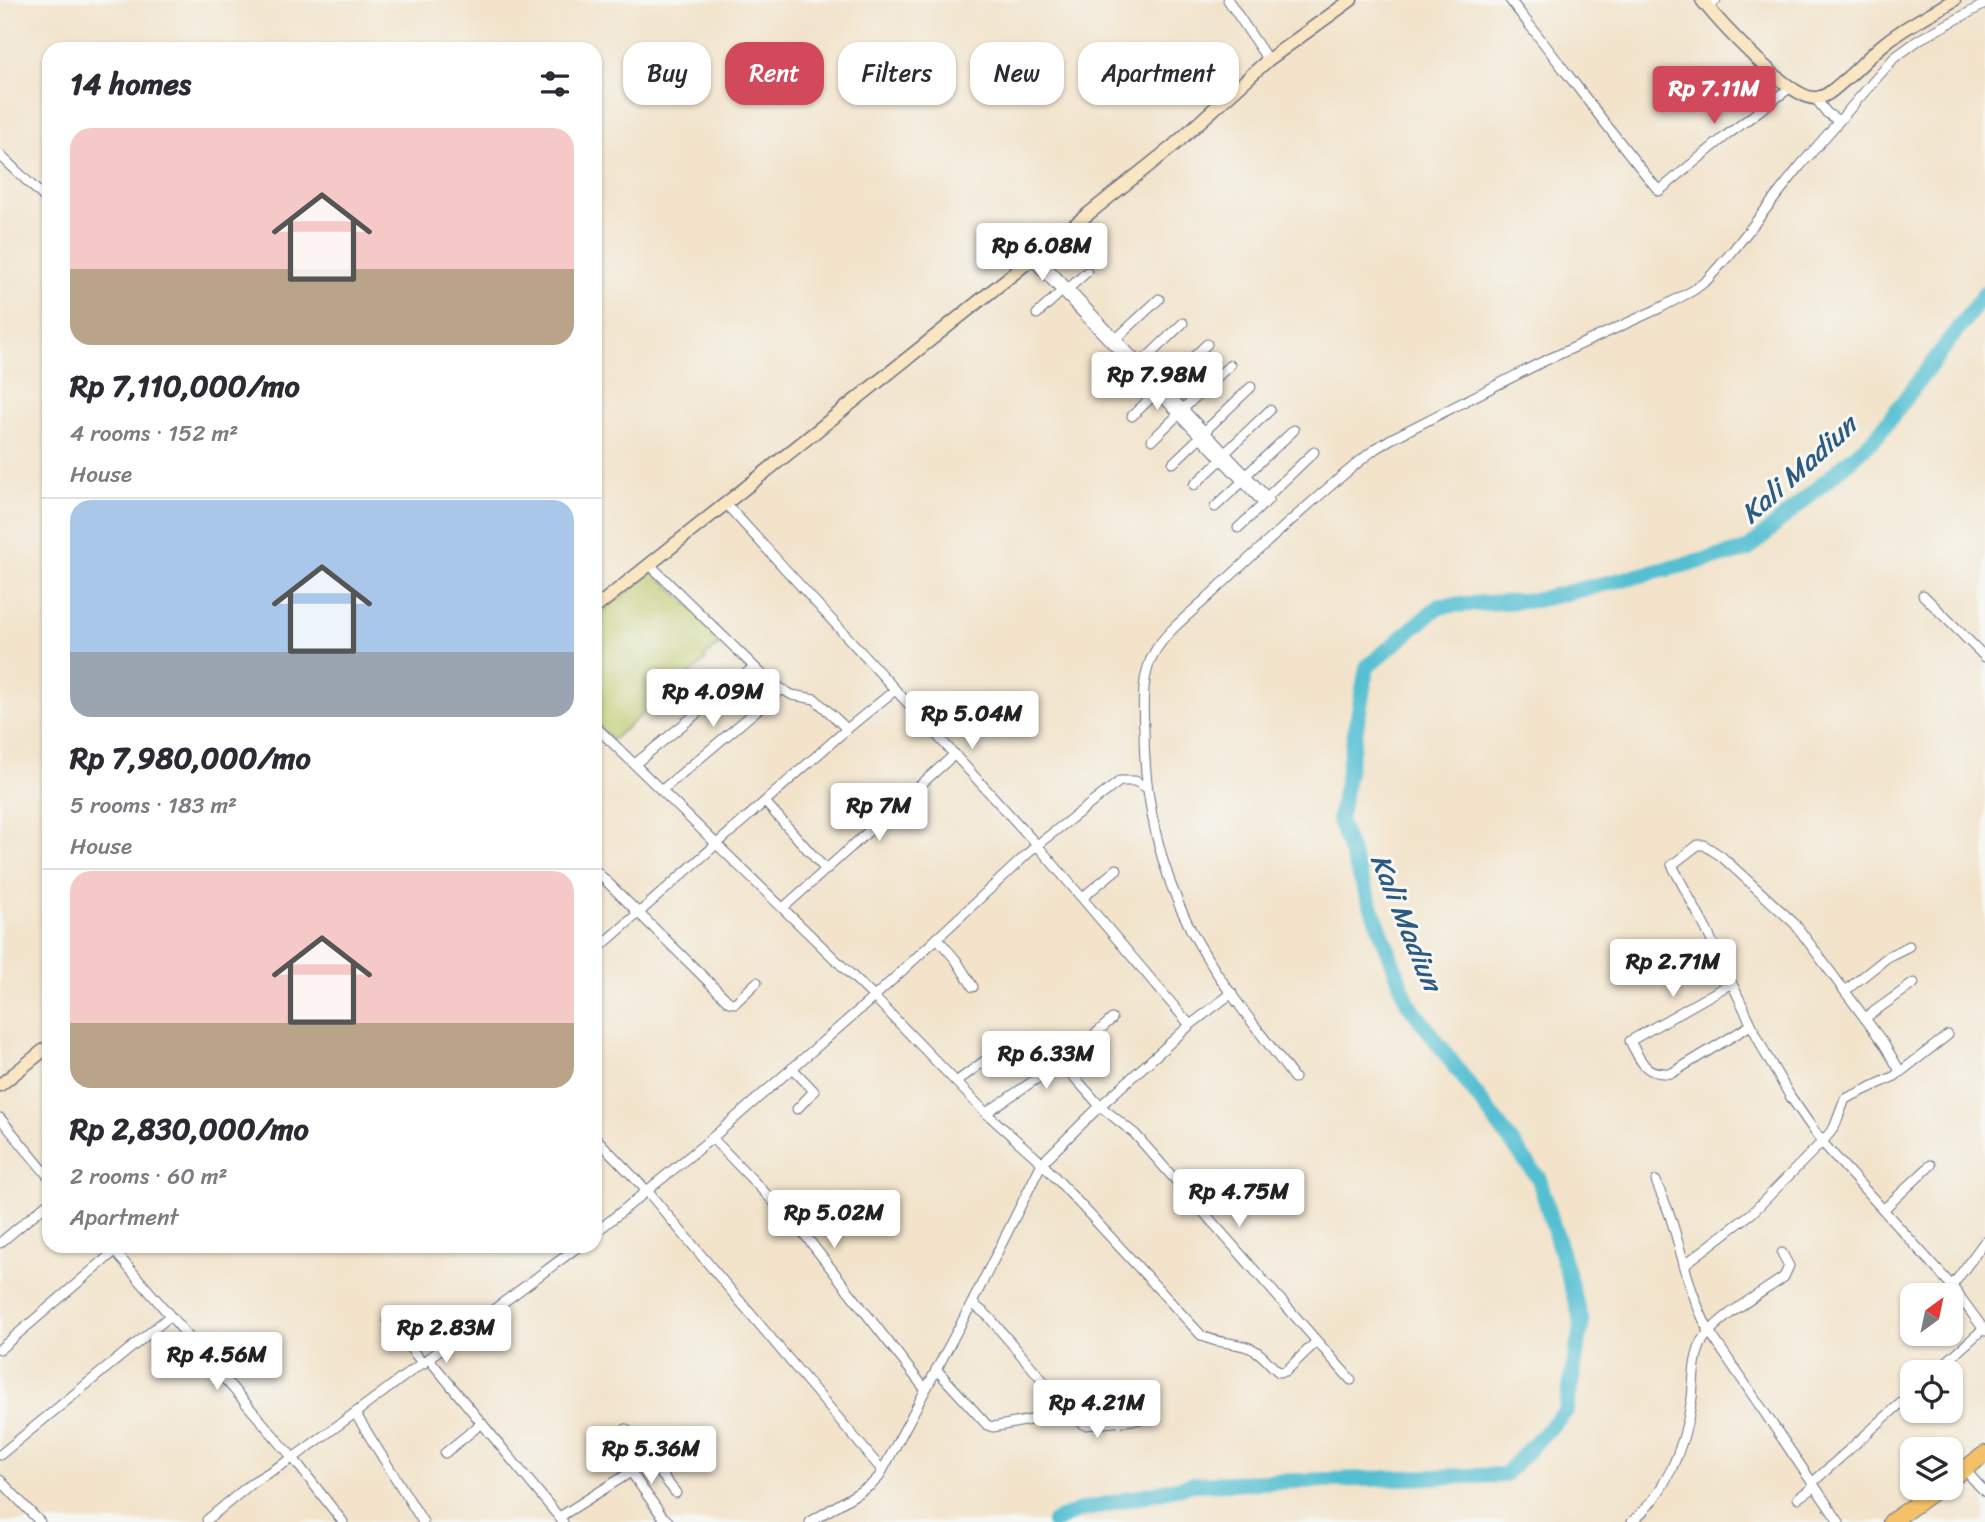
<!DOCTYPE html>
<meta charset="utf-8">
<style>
:root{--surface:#fff;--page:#f7f7f7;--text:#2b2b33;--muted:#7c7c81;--line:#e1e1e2;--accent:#d1495b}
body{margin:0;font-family:Sriracha,sans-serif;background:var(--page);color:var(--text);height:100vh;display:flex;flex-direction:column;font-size:26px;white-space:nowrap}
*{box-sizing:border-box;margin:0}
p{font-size:23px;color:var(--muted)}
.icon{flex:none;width:38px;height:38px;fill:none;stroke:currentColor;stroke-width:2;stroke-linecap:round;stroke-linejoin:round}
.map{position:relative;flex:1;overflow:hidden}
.side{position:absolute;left:42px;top:42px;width:560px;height:1211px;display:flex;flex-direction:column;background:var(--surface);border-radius:21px;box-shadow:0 2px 5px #0004}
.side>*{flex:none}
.top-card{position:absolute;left:623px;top:42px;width:665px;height:63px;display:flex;gap:14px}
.needle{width:46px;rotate:33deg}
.fabs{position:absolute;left:1900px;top:1283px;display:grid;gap:14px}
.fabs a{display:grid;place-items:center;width:63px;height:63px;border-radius:14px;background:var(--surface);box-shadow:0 2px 5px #0004;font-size:35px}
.price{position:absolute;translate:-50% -60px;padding:0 16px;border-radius:7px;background:#fff;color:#222;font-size:23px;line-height:46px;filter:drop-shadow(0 2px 4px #0008)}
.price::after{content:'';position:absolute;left:50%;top:42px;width:21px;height:16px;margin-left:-10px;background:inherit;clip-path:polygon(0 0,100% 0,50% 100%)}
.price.on{background:var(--accent);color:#fff}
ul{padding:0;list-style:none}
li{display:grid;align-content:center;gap:14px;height:371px;padding:0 28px}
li+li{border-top:2px solid var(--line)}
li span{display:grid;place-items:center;height:217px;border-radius:21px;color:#555}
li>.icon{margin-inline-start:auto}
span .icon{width:126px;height:126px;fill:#fffc;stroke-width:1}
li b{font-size:30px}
h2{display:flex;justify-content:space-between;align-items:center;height:84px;padding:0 28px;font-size:30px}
.tag{padding:0 24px;border-radius:21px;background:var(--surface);box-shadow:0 2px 5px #0004;font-size:24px;line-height:63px}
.tag.on{background:var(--accent);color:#fff}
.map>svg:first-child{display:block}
.green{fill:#bcc86a;stroke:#6c7c64;stroke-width:2}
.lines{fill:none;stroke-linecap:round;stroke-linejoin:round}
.river{stroke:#55bfd2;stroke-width:16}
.street-casing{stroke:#666e84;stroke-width:11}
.secondary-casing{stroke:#666e84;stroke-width:15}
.highway-casing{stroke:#666e84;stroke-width:18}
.street{stroke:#fff;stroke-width:9}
.secondary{stroke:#fbe6c3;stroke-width:12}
.highway{stroke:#f4c16a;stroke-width:16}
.labels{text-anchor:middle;stroke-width:6;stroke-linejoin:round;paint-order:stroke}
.water-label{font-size:28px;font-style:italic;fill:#2c5a81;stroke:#f6f6f2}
</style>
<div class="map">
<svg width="1985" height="1522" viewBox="0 0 1985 1522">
<rect width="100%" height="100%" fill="#f6f6f2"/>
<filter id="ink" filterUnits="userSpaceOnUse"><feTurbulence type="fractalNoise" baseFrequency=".0143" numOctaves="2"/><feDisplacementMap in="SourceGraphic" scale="14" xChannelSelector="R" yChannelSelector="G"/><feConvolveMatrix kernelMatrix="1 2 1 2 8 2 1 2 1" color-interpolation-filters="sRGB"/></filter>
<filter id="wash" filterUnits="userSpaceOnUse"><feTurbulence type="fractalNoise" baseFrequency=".00686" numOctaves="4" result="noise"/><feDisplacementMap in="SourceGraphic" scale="28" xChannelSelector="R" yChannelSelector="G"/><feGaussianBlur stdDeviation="1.57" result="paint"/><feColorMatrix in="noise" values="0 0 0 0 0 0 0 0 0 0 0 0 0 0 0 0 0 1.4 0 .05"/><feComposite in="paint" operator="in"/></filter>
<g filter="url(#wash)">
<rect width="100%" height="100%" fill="#f2e3ca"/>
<polygon class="green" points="653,571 722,636 717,640 720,644 704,657 706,660 612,740 595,724 595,617"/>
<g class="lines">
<polyline class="river" points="1054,1522 1077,1511 1194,1484 1504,1475 1566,1411 1582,1322 1539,1179 1408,1003 1339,821 1367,667 1439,606 1536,600 1747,550 1877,436 1985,293"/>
</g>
</g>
<g filter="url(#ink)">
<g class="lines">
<defs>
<g id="street">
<polyline points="1228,0 1268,60"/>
<path d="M1510,0c50,63 97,128 149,191l68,-56 64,-48"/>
<polyline points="1708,8 1716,0"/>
<polyline points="1815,98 1827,113 1839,121"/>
<polyline points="0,155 49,202"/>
<polyline points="1037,256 1267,497"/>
<polyline points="1032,260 1264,504"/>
<polyline points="1068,289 1087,272"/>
<polyline points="1037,314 1061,292"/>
<polyline points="1116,339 1159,299"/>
<polyline points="1140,364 1183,323"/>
<polyline points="1110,387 1132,366"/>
<polyline points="1183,409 1230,365"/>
<polyline points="1132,416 1207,344"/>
<polyline points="1205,431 1251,387"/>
<polyline points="1152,440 1178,415"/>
<polyline points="1225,453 1270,410"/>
<polyline points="1173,463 1200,437"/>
<polyline points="1246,475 1294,430"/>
<polyline points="1194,485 1221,460"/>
<polyline points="725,503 1037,845 1190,1025"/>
<polyline points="1215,507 1242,482"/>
<polyline points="1238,528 1269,499 1267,497 1314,452"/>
<polyline points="650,565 770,682 792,695 815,699 847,729"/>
<polyline points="1923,595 1985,657"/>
<path d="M595,726l279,271 112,116 56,50 159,172c16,10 37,6 53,15 10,5 16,16 25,22l7,-1 30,-29"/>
<polyline points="636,763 754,667"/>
<polyline points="662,790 781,690"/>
<polyline points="766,803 826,870"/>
<polyline points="595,870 729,1002 735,1003 757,982"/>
<polyline points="1083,897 1117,869"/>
<polyline points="783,908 955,754"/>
<polyline points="937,938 956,960 973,987"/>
<polyline points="600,947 847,729 895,690"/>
<path d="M1730,984l-100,57c12,22 14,34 42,32l79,-48"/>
<polyline points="1845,991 1889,956 1909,946"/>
<polyline points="1865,1018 1914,983"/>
<polyline points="1059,1066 1112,1019"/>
<polyline points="792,1068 814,1091 797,1109"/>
<polyline points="1899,1073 1948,1035"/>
<path d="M1294,1078c-35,-48 -75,-95 -103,-148 -31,-59 -47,-132 -47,-199 -1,-24 -3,-56 10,-78 12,-22 36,-39 55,-57 53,-50 108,-101 166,-147l16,-10 149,-76 120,-55 34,-18 13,-10 24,-27 69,-87 94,-108 26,-19 65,-35"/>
<polyline points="956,1082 1014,1039"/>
<polyline points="986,1113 1054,1067 1064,1067 1068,1070 1100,1106 1135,1134 1351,1380"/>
<polyline points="0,1118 49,1177"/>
<polyline points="595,1137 648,1192 882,1470"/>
<polyline points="712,1138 801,1230 925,1389"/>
<path d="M1656,1181c5,14 12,27 16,41 12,39 18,73 37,109l130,191"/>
<polyline points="1884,1209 1931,1165"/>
<polyline points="595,1233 712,1138 874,997 1037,845 1120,781 1135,781 1147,788"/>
<polyline points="0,1243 49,1202"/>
<polyline points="110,1246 293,1458 343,1522"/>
<polyline points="1684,1265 1752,1213 1822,1142 1834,1128 1845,1099 1895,1076 1900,1071 1884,1044 1795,924 1721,856 1704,845 1698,845 1672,865 1706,929 1765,1053 1790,1096 1822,1142 1952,1286 1985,1331"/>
<polyline points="1952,1286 1985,1241"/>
<polyline points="388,1320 423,1364"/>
<polyline points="0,1349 115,1251"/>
<polyline points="429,1359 563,1522"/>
<polyline points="936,1369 987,1425 993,1427 1063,1414 1063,1404 988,1316 972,1303"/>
<polyline points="1935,1372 1983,1329"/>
<polyline points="1064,1411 1085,1425 1143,1419"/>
<polyline points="355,1413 423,1522"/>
<polyline points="445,1453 482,1423"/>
<polyline points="0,1455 170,1316"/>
<polyline points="650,1460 676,1493"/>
<polyline points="1964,1469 1985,1492"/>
<polyline points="631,1472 662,1516 669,1522"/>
<polyline points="0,1480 40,1522"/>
<polyline points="1812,1483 1913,1392"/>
<polyline points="1798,1498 1814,1487"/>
<polyline points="561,1516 650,1460 626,1429"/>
<polyline points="207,1520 253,1482 293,1458 355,1413 579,1246"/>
<polyline points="810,1522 871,1485 879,1477 972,1303 1042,1163 1100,1106 1190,1025 1232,993"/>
<path d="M1632,1522c36,-31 53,-78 60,-124 2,-19 1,-41 11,-58 13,-22 59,-47 81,-63l5,-11 -7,-13"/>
</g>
<g id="secondary">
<path d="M1702,0c17,22 86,97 112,98 12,1 23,-12 32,-19 13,-11 25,-25 39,-36 21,-17 46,-29 69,-43"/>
<polyline points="595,608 1172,147 1268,60 1351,0"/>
<polyline points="0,1085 49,1046"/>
</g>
<g id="highway">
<polyline points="1951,1479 1985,1454"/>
<polyline points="1891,1522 1939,1488"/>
</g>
</defs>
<use href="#street" class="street-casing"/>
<use href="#secondary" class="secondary-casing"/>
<use href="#highway" class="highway-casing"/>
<use href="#street" class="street"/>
<use href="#secondary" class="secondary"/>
<use href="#highway" class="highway"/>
</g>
</g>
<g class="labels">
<g class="water-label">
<text transform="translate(1798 469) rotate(-42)" y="10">Kali Madiun</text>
<text transform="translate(1407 922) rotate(68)" y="10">Kali Madiun</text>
</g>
</g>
</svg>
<div class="fabs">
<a><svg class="needle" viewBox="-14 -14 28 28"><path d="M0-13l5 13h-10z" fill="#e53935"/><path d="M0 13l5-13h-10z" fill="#7c7c81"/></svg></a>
<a><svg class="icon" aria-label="locate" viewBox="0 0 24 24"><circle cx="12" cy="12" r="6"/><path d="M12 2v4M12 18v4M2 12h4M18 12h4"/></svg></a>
<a><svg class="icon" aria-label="layers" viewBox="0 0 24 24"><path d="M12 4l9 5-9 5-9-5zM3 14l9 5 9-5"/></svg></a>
</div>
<b class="price on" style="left:1714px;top:126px">Rp 7.11M</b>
<b class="price" style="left:1042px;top:283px">Rp 6.08M</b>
<b class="price" style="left:1157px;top:412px">Rp 7.98M</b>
<b class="price" style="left:713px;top:729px">Rp 4.09M</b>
<b class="price" style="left:972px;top:751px">Rp 5.04M</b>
<b class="price" style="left:879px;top:843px">Rp 7M</b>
<b class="price" style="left:1673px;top:999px">Rp 2.71M</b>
<b class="price" style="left:1046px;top:1091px">Rp 6.33M</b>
<b class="price" style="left:1239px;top:1229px">Rp 4.75M</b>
<b class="price" style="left:834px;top:1250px">Rp 5.02M</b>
<b class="price" style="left:446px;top:1365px">Rp 2.83M</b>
<b class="price" style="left:217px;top:1392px">Rp 4.56M</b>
<b class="price" style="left:1097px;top:1440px">Rp 4.21M</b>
<b class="price" style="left:651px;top:1486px">Rp 5.36M</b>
<div class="top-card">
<a class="tag">Buy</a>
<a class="tag on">Rent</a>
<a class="tag">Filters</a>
<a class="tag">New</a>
<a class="tag">Apartment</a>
</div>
<section class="side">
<h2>14 homes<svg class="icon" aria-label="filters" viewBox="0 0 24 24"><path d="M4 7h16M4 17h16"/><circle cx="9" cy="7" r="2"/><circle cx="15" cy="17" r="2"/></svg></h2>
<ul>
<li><span style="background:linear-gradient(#f6c9c9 65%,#b9a48a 0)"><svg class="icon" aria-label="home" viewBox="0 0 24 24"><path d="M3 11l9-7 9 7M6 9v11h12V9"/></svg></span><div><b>Rp 7,110,000/mo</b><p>4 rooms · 152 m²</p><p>House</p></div></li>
<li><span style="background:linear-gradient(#a9c7e8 70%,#9aa5b1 0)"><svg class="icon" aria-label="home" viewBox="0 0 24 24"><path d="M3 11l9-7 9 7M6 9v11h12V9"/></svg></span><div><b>Rp 7,980,000/mo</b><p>5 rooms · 183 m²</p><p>House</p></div></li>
<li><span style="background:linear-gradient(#f6c9c9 70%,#b9a48a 0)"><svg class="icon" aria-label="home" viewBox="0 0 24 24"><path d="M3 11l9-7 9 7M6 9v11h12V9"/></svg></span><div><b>Rp 2,830,000/mo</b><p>2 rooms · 60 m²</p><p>Apartment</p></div></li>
</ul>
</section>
</div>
